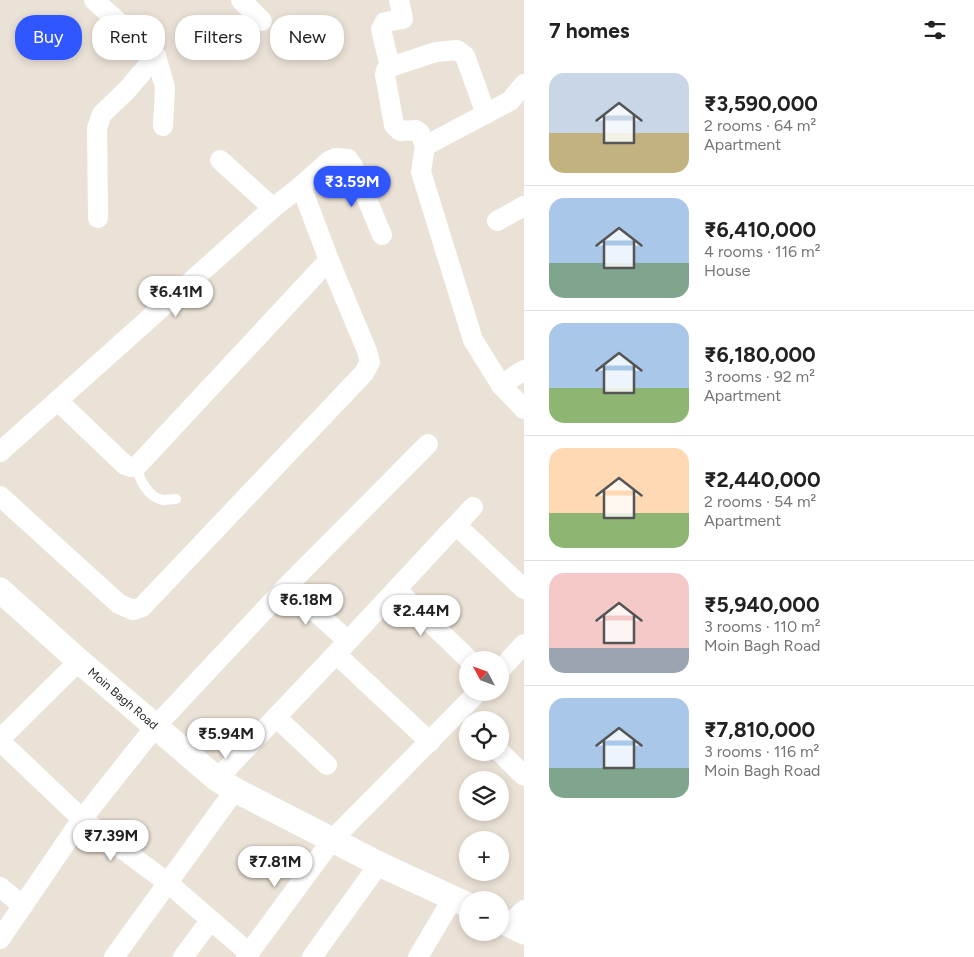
<!DOCTYPE html>
<meta charset="utf-8">
<style>
:root{--surface:#fff;--page:#f6f6f6;--text:#222;--muted:#767676;--line:#e0e0e0;--accent:#2f56ff}
body{margin:0;font-family:Figtree,sans-serif;background:var(--page);color:var(--text);height:100vh;display:flex;flex-direction:column;font-size:19px;white-space:nowrap}
*{box-sizing:border-box;margin:0}
p{font-size:16px;color:var(--muted)}
.icon{flex:none;width:28px;height:28px;fill:none;stroke:currentColor;stroke-width:2;stroke-linecap:round;stroke-linejoin:round}
.map{position:relative;flex:1;overflow:hidden}
.drawer{display:flex;flex-direction:column;background:var(--surface);width:450px}
.drawer>*{flex:none}
.banner{position:absolute;left:15px;top:15px;width:434px;height:45px;display:flex;gap:10px}
.needle{width:32px;rotate:311deg}
.fabs{position:absolute;left:459px;top:651px;display:grid;gap:10px}
.fabs a{display:grid;place-items:center;width:50px;height:50px;border-radius:50%;background:var(--surface);box-shadow:0 2px 8px #0003;font-size:25px}
.price{position:absolute;translate:-50% -42px;padding:0 11px;border-radius:18px;background:#fff;color:#222;font-size:16px;line-height:32px;filter:drop-shadow(0 1px 2px #0008)}
.price::after{content:'';position:absolute;left:50%;top:30px;width:15px;height:11px;margin-left:-8px;background:inherit;clip-path:polygon(0 0,100% 0,50% 100%)}
.price.selected{background:var(--accent);color:#fff}
ul{padding:0;list-style:none}
li{display:flex;align-items:center;gap:15px;height:125px;padding:0 25px}
li+li{border-top:1px solid var(--line)}
li span{display:grid;place-items:center;flex:none;width:140px;height:100px;border-radius:15px;color:#555}
li>.icon{margin-inline-start:auto}
span .icon{width:60px;height:60px;fill:#fffc;stroke-width:1}
li b{font-size:21px}
h2{display:flex;justify-content:space-between;align-items:center;height:60px;padding:0 25px;font-size:21px}
.tag{padding:0 18px;border-radius:20px;background:var(--surface);box-shadow:0 2px 8px #0003;font-size:18px;line-height:45px}
.tag.selected{background:var(--accent);color:#fff}
main{display:flex;flex:1;min-height:0}
.map>svg:first-child{display:block}
.lines{fill:none;stroke-linecap:round;stroke-linejoin:round}
.service{stroke:#fff;stroke-width:10}
.minor{stroke:#fff;stroke-width:20}
.tertiary{stroke:#fff;stroke-width:25}
.labels{text-anchor:middle;stroke-width:4;stroke-linejoin:round;paint-order:stroke}
.street-label{font-size:12px;fill:#272727;stroke:#fff}
</style>
<main>
<div class="map">
<svg width="524" height="957" viewBox="0 0 524 957">
<rect width="100%" height="100%" fill="#ebe2d7"/>
<g class="lines">
<path class="service" d="M137,466c1,13 12,32 26,34 4,0 9,-1 13,-1"/>
<g class="minor">
<polyline points="94,0 156,56 127,90 102,114 97,128 98,218"/>
<polyline points="241,0 262,21"/>
<polyline points="399,0 403,19 385,22 381,29 390,67 386,70 385,75 394,125 400,131 416,130 420,133 425,146"/>
<polyline points="156,56 165,87 163,126"/>
<polyline points="390,67 436,52 457,50 465,56 486,114"/>
<polyline points="220,160 273,208"/>
<polyline points="497,221 524,206"/>
<polyline points="524,370 501,385 524,409"/>
<polyline points="501,385 473,340 421,172 425,146 510,101 524,84"/>
<polyline points="58,401 125,465 131,467 137,466 329,260"/>
<polyline points="0,452 273,208 301,186 329,161 336,158 348,159 353,166 382,235"/>
<polyline points="0,496 119,604 133,610 142,607 364,373 370,362 367,351 329,260 301,186"/>
<polyline points="457,526 524,589"/>
<polyline points="287,586 348,641"/>
<polyline points="397,590 469,660"/>
<polyline points="336,654 430,742"/>
<polyline points="500,670 524,644"/>
<polyline points="276,717 327,765"/>
<polyline points="0,739 79,661"/>
<polyline points="0,741 82,819 168,883 249,953"/>
<polyline points="500,752 524,776"/>
<polyline points="217,779 336,654 473,507"/>
<polyline points="0,887 23,906"/>
<polyline points="509,925 524,910"/>
<polyline points="0,939 82,819 155,727 287,586 428,444"/>
<polyline points="114,957 235,790"/>
<polyline points="183,957 210,921"/>
<polyline points="246,957 332,840 478,692"/>
<polyline points="312,957 379,864"/>
<polyline points="418,957 453,898"/>
</g>
<g class="tertiary">
<path id="s1" d="M0,590l79,71 138,118 18,11 144,74 89,41"/>
<polyline points="500,920 524,932"/>
</g>
</g>
<g class="labels">
<g class="street-label">
<text dy="4" stroke="none"><textPath href="#s1" startOffset="164">Moin Bagh Road</textPath></text>
</g>
</g>
</svg>
<div class="fabs">
<a><svg class="needle" viewBox="-14 -14 28 28"><path d="M0-13l5 13h-10z" fill="#e53935"/><path d="M0 13l5-13h-10z" fill="#767676"/></svg></a>
<a><svg class="icon" aria-label="locate" viewBox="0 0 24 24"><circle cx="12" cy="12" r="6"/><path d="M12 2v4M12 18v4M2 12h4M18 12h4"/></svg></a>
<a><svg class="icon" aria-label="layers" viewBox="0 0 24 24"><path d="M12 4l9 5-9 5-9-5zM3 14l9 5 9-5"/></svg></a>
<a>+</a>
<a>−</a>
</div>
<b class="price selected" style="left:352px;top:208px">₹3.59M</b>
<b class="price" style="left:176px;top:318px">₹6.41M</b>
<b class="price" style="left:306px;top:626px">₹6.18M</b>
<b class="price" style="left:421px;top:637px">₹2.44M</b>
<b class="price" style="left:226px;top:760px">₹5.94M</b>
<b class="price" style="left:111px;top:862px">₹7.39M</b>
<b class="price" style="left:275px;top:888px">₹7.81M</b>
<div class="banner">
<a class="tag selected">Buy</a>
<a class="tag">Rent</a>
<a class="tag">Filters</a>
<a class="tag">New</a>
</div>
</div>
<section class="drawer">
<h2>7 homes<svg class="icon" aria-label="filters" viewBox="0 0 24 24"><path d="M4 7h16M4 17h16"/><circle cx="9" cy="7" r="2"/><circle cx="15" cy="17" r="2"/></svg></h2>
<ul>
<li><span style="background:linear-gradient(#c9d6e8 60%,#c2b280 0)"><svg class="icon" aria-label="home" viewBox="0 0 24 24"><path d="M3 11l9-7 9 7M6 9v11h12V9"/></svg></span><div><b>₹3,590,000</b><p>2 rooms · 64 m²</p><p>Apartment</p></div></li>
<li><span style="background:linear-gradient(#a9c7e8 65%,#7fa58c 0)"><svg class="icon" aria-label="home" viewBox="0 0 24 24"><path d="M3 11l9-7 9 7M6 9v11h12V9"/></svg></span><div><b>₹6,410,000</b><p>4 rooms · 116 m²</p><p>House</p></div></li>
<li><span style="background:linear-gradient(#a9c7e8 65%,#8fb573 0)"><svg class="icon" aria-label="home" viewBox="0 0 24 24"><path d="M3 11l9-7 9 7M6 9v11h12V9"/></svg></span><div><b>₹6,180,000</b><p>3 rooms · 92 m²</p><p>Apartment</p></div></li>
<li><span style="background:linear-gradient(#ffd9b3 65%,#8fb573 0)"><svg class="icon" aria-label="home" viewBox="0 0 24 24"><path d="M3 11l9-7 9 7M6 9v11h12V9"/></svg></span><div><b>₹2,440,000</b><p>2 rooms · 54 m²</p><p>Apartment</p></div></li>
<li><span style="background:linear-gradient(#f6c9c9 75%,#9aa5b1 0)"><svg class="icon" aria-label="home" viewBox="0 0 24 24"><path d="M3 11l9-7 9 7M6 9v11h12V9"/></svg></span><div><b>₹5,940,000</b><p>3 rooms · 110 m²</p><p>Moin Bagh Road</p></div></li>
<li><span style="background:linear-gradient(#a9c7e8 70%,#7fa58c 0)"><svg class="icon" aria-label="home" viewBox="0 0 24 24"><path d="M3 11l9-7 9 7M6 9v11h12V9"/></svg></span><div><b>₹7,810,000</b><p>3 rooms · 116 m²</p><p>Moin Bagh Road</p></div></li>
</ul>
</section>
</main>
